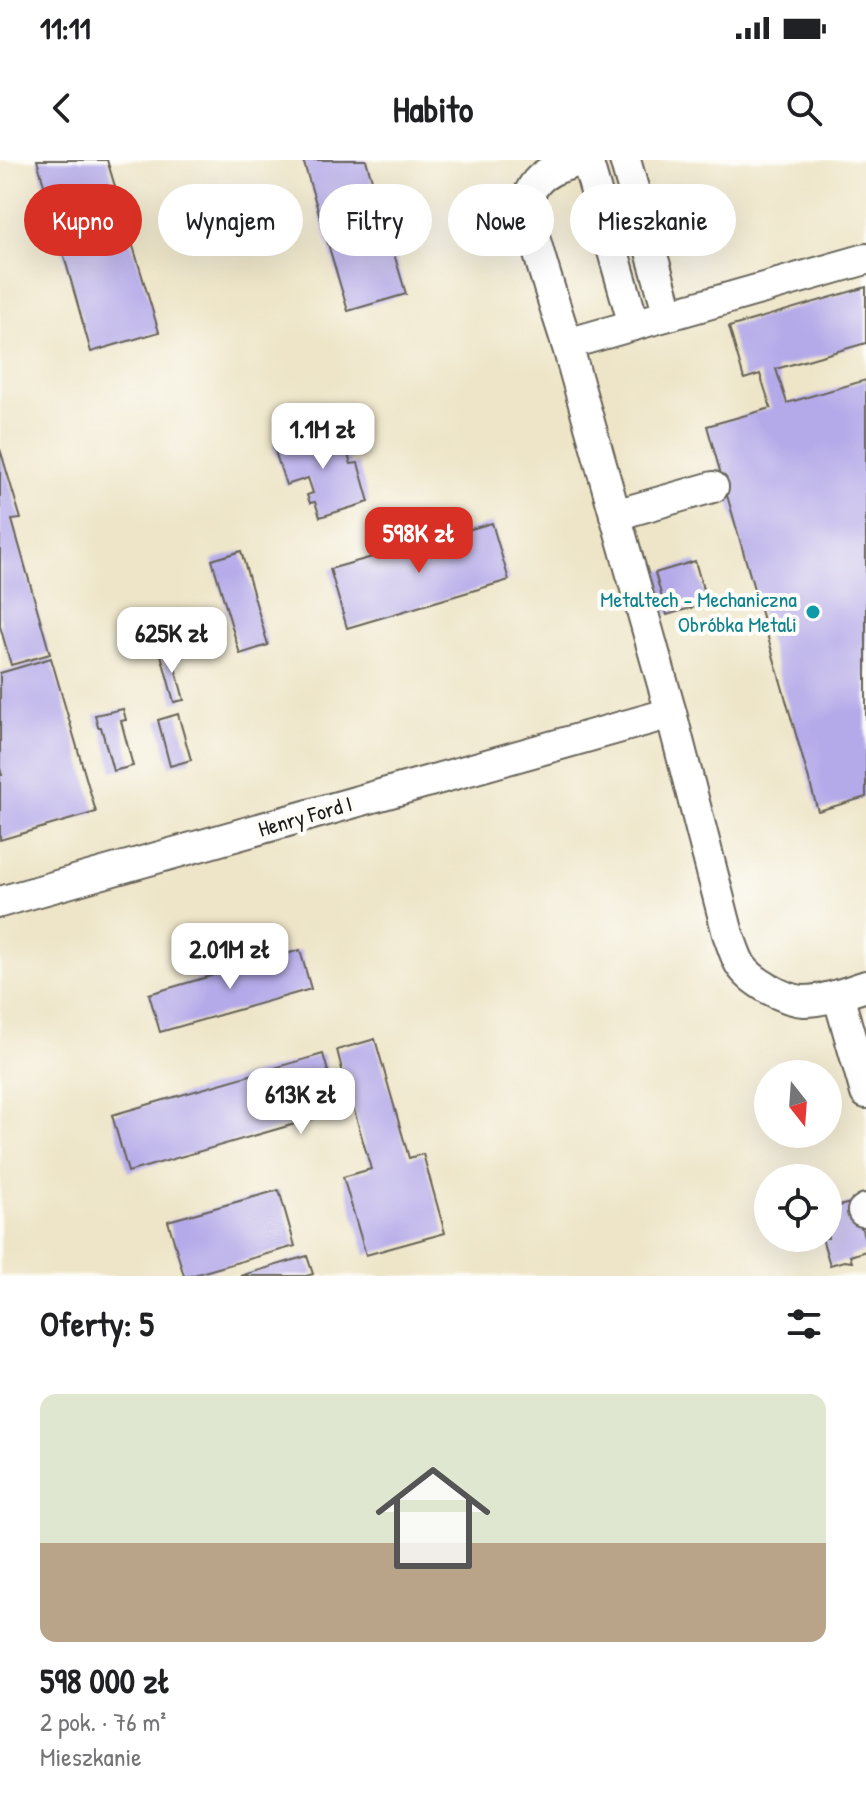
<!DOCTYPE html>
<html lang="pl">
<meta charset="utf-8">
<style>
:root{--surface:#fff;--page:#f6f6f6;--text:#202124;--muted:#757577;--accent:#d93025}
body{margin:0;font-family:"Patrick Hand",sans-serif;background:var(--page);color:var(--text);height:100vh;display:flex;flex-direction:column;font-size:30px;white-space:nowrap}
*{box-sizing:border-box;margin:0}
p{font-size:26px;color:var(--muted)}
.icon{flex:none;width:44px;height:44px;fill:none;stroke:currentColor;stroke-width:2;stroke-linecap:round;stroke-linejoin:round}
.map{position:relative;height:1116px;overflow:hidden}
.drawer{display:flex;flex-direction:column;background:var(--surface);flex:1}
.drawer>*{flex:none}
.guide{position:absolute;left:24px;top:24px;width:818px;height:72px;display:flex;gap:16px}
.needle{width:52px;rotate:163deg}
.tools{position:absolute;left:754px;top:900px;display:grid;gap:16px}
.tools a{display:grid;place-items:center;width:88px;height:88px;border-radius:50%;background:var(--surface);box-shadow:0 8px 32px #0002;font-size:40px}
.price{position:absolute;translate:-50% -68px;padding:0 18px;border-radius:16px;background:#fff;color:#222;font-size:26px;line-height:52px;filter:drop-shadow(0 2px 4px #0008)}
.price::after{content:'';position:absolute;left:50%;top:48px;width:24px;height:18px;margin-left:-12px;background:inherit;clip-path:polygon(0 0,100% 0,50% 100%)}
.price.active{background:var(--accent);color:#fff}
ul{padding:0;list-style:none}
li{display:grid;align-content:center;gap:16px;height:424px;padding:0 40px}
li span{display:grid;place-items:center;height:248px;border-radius:16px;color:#555}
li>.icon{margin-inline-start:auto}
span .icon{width:144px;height:144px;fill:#fffc;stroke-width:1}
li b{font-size:34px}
h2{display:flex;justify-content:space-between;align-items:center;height:96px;padding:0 40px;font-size:34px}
.pill{padding:0 28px;border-radius:36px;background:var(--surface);box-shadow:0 8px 32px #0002;font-size:28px;line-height:72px}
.pill.active{background:var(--accent);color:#fff}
.status{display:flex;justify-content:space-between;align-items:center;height:56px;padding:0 40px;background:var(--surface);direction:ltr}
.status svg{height:22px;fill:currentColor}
header{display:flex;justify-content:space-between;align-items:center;height:104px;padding:0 40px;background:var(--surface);font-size:36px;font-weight:800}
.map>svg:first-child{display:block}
.building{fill:#b5aae9}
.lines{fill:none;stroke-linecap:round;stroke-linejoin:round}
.minor-casing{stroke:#666258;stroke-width:34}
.minor{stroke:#fff;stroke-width:30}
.culture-dot{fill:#0f9aa8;stroke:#fdfcf7;stroke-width:3}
.labels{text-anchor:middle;stroke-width:8;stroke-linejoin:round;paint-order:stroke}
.culture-label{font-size:22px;fill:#0d838f;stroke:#fdfcf7;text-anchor:end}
.street-label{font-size:22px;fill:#1c1c1c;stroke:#fdfcf7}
</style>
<div class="status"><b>11:11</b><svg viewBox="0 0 49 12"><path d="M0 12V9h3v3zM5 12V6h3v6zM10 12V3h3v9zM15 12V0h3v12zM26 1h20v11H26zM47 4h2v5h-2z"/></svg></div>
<header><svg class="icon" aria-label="back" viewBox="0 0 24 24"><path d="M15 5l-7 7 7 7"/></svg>Habito<svg class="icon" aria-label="search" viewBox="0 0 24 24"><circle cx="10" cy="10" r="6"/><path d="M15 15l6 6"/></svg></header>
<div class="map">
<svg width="866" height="1116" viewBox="0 0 866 1116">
<rect width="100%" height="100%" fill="#fdfcf7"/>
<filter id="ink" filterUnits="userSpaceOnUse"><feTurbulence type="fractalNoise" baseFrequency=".0125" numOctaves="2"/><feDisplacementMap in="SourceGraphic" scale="16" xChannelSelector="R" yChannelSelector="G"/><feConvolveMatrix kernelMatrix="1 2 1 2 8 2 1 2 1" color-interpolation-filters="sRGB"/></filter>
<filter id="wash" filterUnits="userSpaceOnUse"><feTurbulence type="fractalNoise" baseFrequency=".006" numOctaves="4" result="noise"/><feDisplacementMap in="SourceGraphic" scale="32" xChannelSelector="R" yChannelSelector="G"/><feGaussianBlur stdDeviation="1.8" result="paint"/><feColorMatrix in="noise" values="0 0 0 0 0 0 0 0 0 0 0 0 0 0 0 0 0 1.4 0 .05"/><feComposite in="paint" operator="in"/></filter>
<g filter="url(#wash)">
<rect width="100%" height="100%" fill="#eee5c8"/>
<g id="blocks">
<g class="building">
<polygon points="37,0 107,0 159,172 91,192"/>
<polygon points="303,0 366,0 406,134 348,151"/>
<polygon points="866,127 866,183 776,209 787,243 866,220 866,637 818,651 707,266 771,248 760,214 744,219 729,167"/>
<polygon points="339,267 351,304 358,303 369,342 320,357 315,342 310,343 307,335 313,333 308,318 286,325 273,285"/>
<polygon points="0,289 21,359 12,360 50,494 11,505 0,466"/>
<polygon points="492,363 509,420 347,468 330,409"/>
<polygon points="241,391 268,485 240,494 212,400"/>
<polygon points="695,401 707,443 667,455 655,413"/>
<polygon points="170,488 184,540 174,542 160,491"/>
<polygon points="51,498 96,652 0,680 0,615 2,615 0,608 0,513"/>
<polygon points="123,549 126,560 121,561 133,606 113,611 101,567 98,567 95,555"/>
<polygon points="178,554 191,600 170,606 158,560"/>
<polygon points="300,790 311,829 160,872 149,834"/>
<polygon points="375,879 409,998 423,994 445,1073 366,1095 343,1017 371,1009 350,936 337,940 340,951 128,1012 112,955 323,894 332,925 345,921 337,890"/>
<polygon points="279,1030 295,1086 190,1116 184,1116 168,1061"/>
<polygon points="833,1041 835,1047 854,1042 866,1083 866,1091 850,1096 852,1102 844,1101 830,1105 822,1078 828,1078 828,1045"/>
<polygon points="307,1096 313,1114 306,1116 240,1116"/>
</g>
</g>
</g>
<g filter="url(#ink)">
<use href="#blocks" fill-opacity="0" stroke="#666258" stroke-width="2"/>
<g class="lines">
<defs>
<g id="minor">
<polyline points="587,0 634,165"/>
<polyline points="625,0 669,155"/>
<path d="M866,99l-299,85 104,369 57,221c4,10 7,21 12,30 10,17 44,36 64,37 21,0 43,-9 62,-15"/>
<path d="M567,184c-7,-24 -45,-132 -38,-149 9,-24 33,-29 55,-35"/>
<polyline points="615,355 713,327"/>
<polyline points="0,742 671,553"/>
<polyline points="838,835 866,933"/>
<polyline points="863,1051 866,1049"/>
</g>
</defs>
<use href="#minor" class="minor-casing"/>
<use href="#minor" class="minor"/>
</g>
</g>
<circle class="culture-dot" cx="813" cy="452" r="8"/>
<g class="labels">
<g class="culture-label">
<text x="797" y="447">Metaltech - Mechaniczna<tspan x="797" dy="25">Obróbka Metali</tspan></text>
</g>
<g class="street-label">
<text transform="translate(305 656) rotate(-16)" y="8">Henry Ford I</text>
</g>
</g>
</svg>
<div class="tools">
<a><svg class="needle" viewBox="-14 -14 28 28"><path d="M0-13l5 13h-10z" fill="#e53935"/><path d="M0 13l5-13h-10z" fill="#757577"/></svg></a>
<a><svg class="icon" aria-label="locate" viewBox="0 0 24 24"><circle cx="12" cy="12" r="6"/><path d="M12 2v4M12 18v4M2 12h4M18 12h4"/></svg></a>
</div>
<b class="price" style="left:323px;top:311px">1.1M zł</b>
<b class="price active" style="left:419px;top:415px">598K zł</b>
<b class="price" style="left:172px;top:515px">625K zł</b>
<b class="price" style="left:230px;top:831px">2.01M zł</b>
<b class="price" style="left:301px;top:976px">613K zł</b>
<div class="guide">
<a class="pill active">Kupno</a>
<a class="pill">Wynajem</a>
<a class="pill">Filtry</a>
<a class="pill">Nowe</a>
<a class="pill">Mieszkanie</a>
</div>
</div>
<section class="drawer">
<h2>Oferty: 5<svg class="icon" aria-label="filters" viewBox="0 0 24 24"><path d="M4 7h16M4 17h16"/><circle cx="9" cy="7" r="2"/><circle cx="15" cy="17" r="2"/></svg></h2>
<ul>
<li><span style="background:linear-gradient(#dfe7d0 60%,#b9a48a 0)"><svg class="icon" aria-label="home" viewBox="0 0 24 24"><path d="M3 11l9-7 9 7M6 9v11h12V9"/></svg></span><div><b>598 000 zł</b><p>2 pok. · 76 m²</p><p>Mieszkanie</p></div></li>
</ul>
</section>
